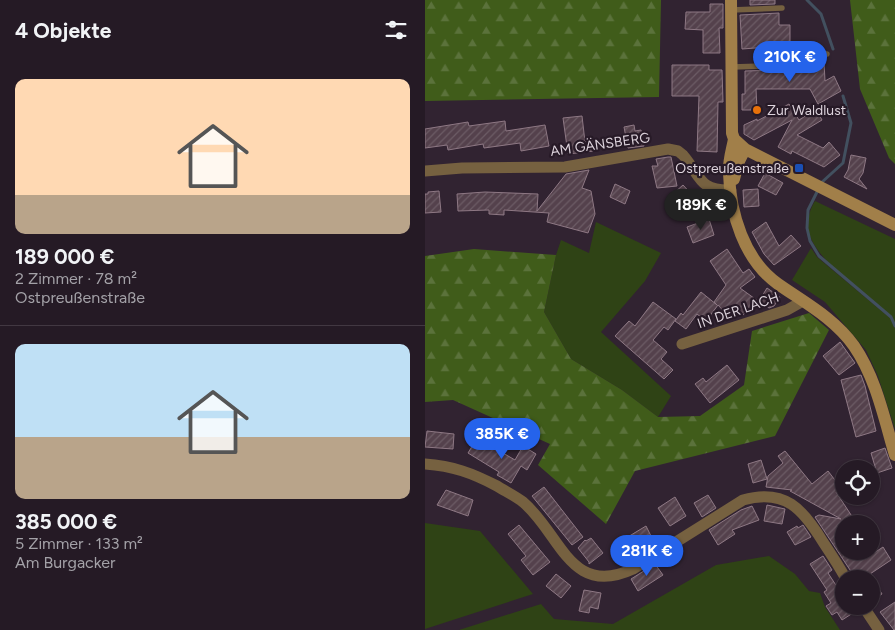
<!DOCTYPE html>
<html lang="de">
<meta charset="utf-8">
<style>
:root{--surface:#251a25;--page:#312732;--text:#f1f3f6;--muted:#a3a1a7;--line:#423842;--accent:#2563eb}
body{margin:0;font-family:Figtree,sans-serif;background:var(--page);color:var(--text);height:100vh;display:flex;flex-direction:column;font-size:19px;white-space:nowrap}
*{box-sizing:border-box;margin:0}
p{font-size:16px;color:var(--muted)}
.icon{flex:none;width:28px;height:28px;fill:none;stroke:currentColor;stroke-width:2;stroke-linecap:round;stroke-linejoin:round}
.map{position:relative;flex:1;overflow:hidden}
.sheet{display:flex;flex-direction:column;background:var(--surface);width:425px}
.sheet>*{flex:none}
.controls{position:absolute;left:410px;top:460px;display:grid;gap:10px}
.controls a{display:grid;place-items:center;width:45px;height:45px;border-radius:50%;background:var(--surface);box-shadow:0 1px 4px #0004,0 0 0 1px var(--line);font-size:25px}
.price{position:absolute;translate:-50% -42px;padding:0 11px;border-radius:18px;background:var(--accent);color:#fff;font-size:16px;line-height:32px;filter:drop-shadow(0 1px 2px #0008)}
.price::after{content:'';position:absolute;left:50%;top:30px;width:15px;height:11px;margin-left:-8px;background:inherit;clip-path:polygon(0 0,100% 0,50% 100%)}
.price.active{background:#222;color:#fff}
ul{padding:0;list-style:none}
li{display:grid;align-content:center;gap:10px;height:265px;padding:0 15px}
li+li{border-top:1px solid var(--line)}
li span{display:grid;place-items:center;height:155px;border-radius:10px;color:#555}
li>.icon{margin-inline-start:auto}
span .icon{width:90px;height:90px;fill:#fffc;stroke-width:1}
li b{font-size:21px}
h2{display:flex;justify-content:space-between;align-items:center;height:60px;padding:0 15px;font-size:21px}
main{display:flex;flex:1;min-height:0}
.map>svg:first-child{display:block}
.green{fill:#2f4315}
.forest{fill:url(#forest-firs)}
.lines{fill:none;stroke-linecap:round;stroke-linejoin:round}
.stream{stroke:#42505f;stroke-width:3}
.building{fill:url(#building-hatch);stroke:#8e7884}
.lane{stroke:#766140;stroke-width:5.5}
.street{stroke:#766140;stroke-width:11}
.secondary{stroke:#a17f49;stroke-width:12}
.food-dot{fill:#e8710a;stroke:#271a27;stroke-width:2}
.transit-dot{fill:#1a4fb4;stroke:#271a27;stroke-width:2}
.labels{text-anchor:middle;stroke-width:4.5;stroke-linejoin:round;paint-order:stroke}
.poi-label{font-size:14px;fill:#ddd3dc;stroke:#271a27;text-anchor:start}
.street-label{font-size:14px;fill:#ddd3dc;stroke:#271a27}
</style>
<main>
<section class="sheet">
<h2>4 Objekte<svg class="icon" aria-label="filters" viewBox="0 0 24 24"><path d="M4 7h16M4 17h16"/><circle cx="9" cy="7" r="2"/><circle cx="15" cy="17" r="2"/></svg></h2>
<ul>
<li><span style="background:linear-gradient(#ffd9b3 75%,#b9a48a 0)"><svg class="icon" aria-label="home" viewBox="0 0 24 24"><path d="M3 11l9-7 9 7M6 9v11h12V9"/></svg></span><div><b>189 000 €</b><p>2 Zimmer · 78 m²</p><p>Ostpreußenstraße</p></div></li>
<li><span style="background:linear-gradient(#bfe0f5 60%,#b9a48a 0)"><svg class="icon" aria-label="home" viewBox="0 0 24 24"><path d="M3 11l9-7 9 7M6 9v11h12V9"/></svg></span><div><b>385 000 €</b><p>5 Zimmer · 133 m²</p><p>Am Burgacker</p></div></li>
</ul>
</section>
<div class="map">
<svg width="470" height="630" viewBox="0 0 470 630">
<defs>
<pattern id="forest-firs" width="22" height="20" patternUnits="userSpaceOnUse" patternTransform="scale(1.25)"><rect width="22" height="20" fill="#405c1a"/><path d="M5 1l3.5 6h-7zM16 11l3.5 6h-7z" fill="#5b723b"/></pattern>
<pattern id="building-hatch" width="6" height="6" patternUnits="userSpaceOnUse" patternTransform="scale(1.25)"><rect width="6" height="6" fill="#54414c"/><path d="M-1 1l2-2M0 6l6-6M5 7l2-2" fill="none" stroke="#6c5c65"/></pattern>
</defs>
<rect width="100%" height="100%" fill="#312331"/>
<!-- green -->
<path class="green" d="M390 201 470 239V324L466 316C444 298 384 256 383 227 383 217 385 209 390 201Z
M171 222 236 253 220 281 176 332 246 396 233 417 197 390 146 359 119 312 131 255 136 240 164 253Z
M386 248 392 257 465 318 470 328V429L453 376 441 350 400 302 367 280Z
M0 523 55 531 108 594 0 629Z
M344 556 370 574 384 591 395 593 400 607 415 630H34L116 604 129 619 188 624 291 565Z"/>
<!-- forest -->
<path class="forest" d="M0 0H236L234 97 0 101Z
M425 0H470V164L464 158 435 89Z
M49 249 131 255 119 312 146 359 197 390 233 417 275 416 319 385 327 331 384 313 404 330 350 436 210 471 181 524 113 465 125 444 28 400 0 402V256Z"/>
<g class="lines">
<!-- stream -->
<path class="stream" d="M382 0 396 14 408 49
M396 183 418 163 426 123 418 96
M394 188 383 210 382 228 385 241 394 256 466 317 470 326"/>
</g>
<!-- building -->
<path class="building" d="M325 0H350V4L325 5Z
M285 4H298V28H294L295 53H278V30L260 29 261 12H285Z
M354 13V25H365V52H344V47L317 49 315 15Z
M381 62H399L400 81 409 76 416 91 393 104 385 89H331L332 110H317V94H320V71L381 69Z
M247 65H284V70H297L298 102H293L292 152 272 151 274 96H247Z
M364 104 374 120 391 109 397 120 372 135 398 148 404 142 415 155 399 167 367 151 366 154 353 147 367 120 329 140 319 134V125L332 119V121Z
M157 116 160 142 168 141 169 151 143 154 138 118Z
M80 121 81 131 120 125 124 146 96 151 95 143 59 148 58 144 23 150 22 145 0 148V129L43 122 44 126Z
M209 125 210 131 216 130 219 146 203 148 199 127Z
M426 155 441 158 438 173 434 179 442 189 419 177 423 170Z
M243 157H246L252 186 232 188 227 166H233L231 159Z
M164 170 157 188 166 191 170 214 163 233 122 222 124 213 79 210V215L64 214V210L33 211 32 194 60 192 113 194 112 211 141 174Z
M340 173 358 183 351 195 333 186Z
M190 184 205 191 200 204 185 197Z
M258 185 271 199 255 213H252L241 200Z
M333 189 334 206 319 207 318 190Z
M14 191 16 212 0 213V194H3V192Z
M284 219 289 235 268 243 262 227Z
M341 222 354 246 366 235 376 246 349 265 339 254 327 232Z
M302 249 318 273 324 269 330 277 315 288 333 301 318 315 311 308 304 317 293 305 281 321 272 314 261 329 250 321 256 313 258 315 276 292 292 305 289 302 301 285 285 261Z
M342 288 355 297 349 306 344 308 334 301Z
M228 302 251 319 243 330 239 327 228 340 242 352 236 359 248 370 239 379 190 336 204 321 210 326Z
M415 342 430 363 414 375 398 356Z
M302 365 314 380 285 403 270 384 278 378 281 382Z
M436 375 440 386 451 431 431 437 416 380Z
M2 431 29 434 28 449 0 447Z
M52 438 90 460 98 446 111 454 102 470 96 466 86 483 72 475 74 472 43 453Z
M460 448 467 468 452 473 446 453Z
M360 451 387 484 403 471 416 488 411 492 432 524H425L419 520V551H435L440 559 458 547 466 560 445 574 457 594 446 601V579H431L390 517 394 515 416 519 365 491 367 490 341 487 343 476 358 463 353 456Z
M336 460 342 479 328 483 323 464Z
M119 487 158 537 147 545 107 496Z
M21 490 48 500 43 516 12 505Z
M283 495 291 508 277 517 269 503Z
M250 497 261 516 245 526 233 508Z
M342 505 360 509 357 524 339 521Z
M327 506 334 520 307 530 310 534 293 545 284 530 316 510Z
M94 525 125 562 108 575 96 560 101 556 83 534Z
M378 525 386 537 370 545 362 532 372 526 373 528Z
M221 526 227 538 221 542 222 545 216 548 217 550 192 562 186 549 203 541 201 538Z
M166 538 178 553 164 564V562L153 548 160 540 161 541Z
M398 556 407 570 403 573 418 596 419 606H424L428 613 417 620 412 612 407 615 401 606 406 603 399 592 402 590 385 564Z
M230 564 238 575 213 591 206 579Z
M131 574 146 586 136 598 121 586Z
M159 590 176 593 173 609 165 607 164 613 154 611Z
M470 602V630H469L455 612Z"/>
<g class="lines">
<!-- lane -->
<path class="lane" d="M306 10 357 8
M307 67 376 65V52L402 54"/>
<!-- street -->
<path class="street" d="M0 171 37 168 140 167 243 149 253 151 258 155C276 176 273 191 306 190
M257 344 362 310 378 301
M0 464C28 466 47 473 72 486 80 491 90 496 98 502 136 534 145 598 208 569L318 500C360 488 378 509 398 542 406 554 414 566 421 579
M438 606 454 630"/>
<!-- secondary -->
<path class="secondary" d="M306 0 307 133 309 139 320 149 470 225
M309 139C307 150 303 162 304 173 305 213 319 260 353 284 380 303 409 318 429 346 451 378 459 418 470 455
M309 179 313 163 320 149"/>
</g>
<!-- markers -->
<circle class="food-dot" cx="332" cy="110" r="5"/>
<rect class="transit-dot" x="369" y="163" width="10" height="10" rx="2.5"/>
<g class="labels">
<!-- poi labels -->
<g class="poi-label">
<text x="342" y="115">Zur Waldlust</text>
<text x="364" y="173" text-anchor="end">Ostpreußenstraße</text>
</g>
<!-- street labels -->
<g class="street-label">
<text transform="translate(175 144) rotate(-8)" y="5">AM GÄNSBERG</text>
<text transform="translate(313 310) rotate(-19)" y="5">IN DER LACH</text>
</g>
</g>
</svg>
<div class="controls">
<a><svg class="icon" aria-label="locate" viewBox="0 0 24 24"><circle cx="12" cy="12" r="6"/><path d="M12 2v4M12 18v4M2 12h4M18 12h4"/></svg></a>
<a>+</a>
<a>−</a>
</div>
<b class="price" style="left:365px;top:83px">210K €</b>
<b class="price active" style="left:276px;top:231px">189K €</b>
<b class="price" style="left:77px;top:460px">385K €</b>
<b class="price" style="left:222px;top:577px">281K €</b>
</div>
</main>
